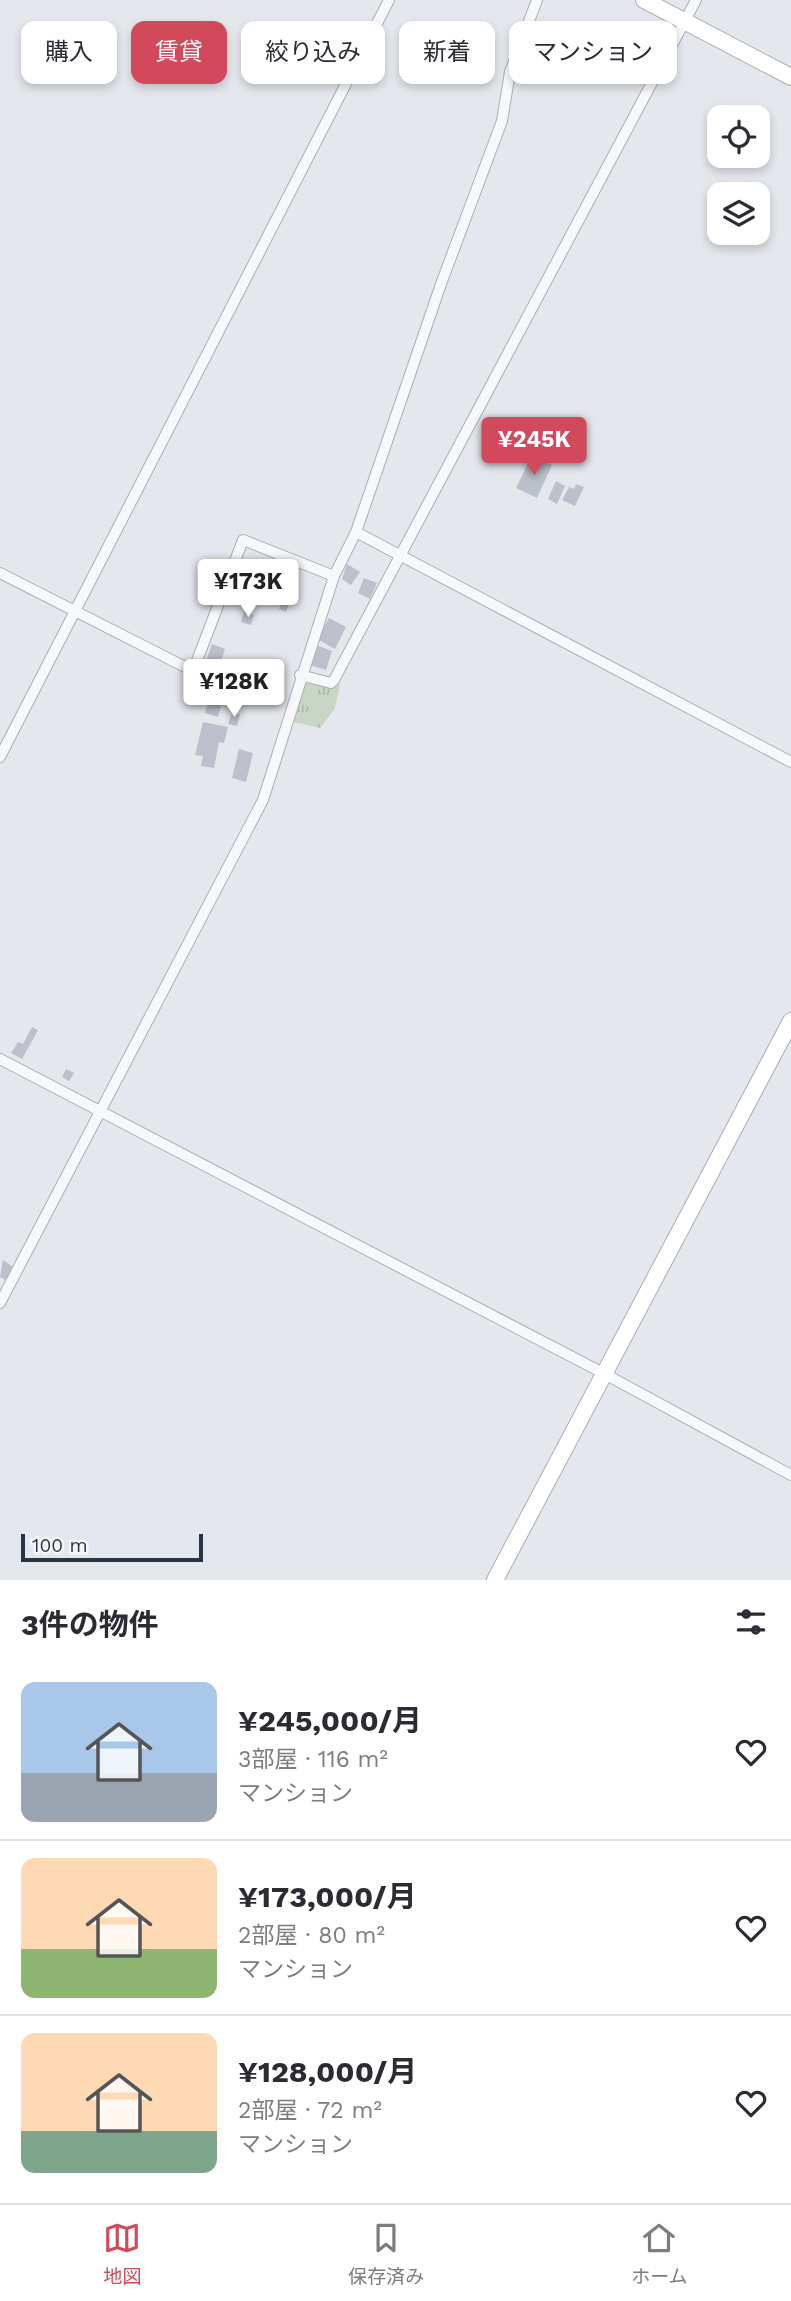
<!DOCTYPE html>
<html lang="ja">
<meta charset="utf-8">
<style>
:root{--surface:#fff;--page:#f7f7f7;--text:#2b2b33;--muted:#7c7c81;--line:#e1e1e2;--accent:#d1495b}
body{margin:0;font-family:"Work Sans","Noto Sans JP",sans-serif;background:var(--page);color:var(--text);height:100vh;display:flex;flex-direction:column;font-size:26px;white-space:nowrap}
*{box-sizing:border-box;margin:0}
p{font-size:23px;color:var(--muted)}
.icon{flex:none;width:38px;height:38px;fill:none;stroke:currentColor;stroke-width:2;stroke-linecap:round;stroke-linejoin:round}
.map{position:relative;height:1580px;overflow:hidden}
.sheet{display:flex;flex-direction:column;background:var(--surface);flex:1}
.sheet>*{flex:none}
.top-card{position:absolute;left:21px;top:21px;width:749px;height:63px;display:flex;gap:14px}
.buttons{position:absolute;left:707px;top:105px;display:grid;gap:14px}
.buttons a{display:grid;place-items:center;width:63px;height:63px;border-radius:14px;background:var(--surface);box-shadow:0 4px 10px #0003;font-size:35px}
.scale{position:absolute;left:21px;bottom:18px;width:182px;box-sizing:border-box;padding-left:7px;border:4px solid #2b3445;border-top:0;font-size:19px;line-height:24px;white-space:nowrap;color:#2b3445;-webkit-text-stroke:5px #f4f6f9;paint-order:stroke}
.price{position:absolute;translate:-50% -60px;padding:0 16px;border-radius:7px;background:#fff;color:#222;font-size:23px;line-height:46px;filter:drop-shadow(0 2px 4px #0008)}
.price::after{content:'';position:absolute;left:50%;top:42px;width:21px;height:16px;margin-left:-10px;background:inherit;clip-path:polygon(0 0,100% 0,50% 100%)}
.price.selected{background:var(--accent);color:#fff}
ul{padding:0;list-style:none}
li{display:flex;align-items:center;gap:21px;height:175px;padding:0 21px}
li+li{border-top:2px solid var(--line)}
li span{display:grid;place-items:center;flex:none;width:196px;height:140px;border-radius:14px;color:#555}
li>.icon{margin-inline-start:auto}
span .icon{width:84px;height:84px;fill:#fffc;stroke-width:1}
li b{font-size:30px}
h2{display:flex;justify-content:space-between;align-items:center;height:84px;padding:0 21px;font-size:30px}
.chip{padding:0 24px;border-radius:14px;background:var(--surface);box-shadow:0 4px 10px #0003;font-size:24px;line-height:63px}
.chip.selected{background:var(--accent);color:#fff}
.tabs{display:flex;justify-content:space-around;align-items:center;height:98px;border-top:2px solid var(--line);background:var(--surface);font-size:19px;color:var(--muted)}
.tabs a{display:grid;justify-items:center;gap:4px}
.tabs .selected{color:var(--accent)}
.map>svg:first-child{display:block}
.grass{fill:url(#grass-tufts)}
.building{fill:#bbc0ca}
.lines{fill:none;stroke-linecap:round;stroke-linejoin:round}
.street-casing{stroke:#a9aeb7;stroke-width:12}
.secondary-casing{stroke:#a9aeb7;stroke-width:18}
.street{stroke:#f7f8fa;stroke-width:10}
.secondary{stroke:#fff;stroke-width:16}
</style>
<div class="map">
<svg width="791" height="1580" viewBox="0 0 791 1580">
<defs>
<pattern id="grass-tufts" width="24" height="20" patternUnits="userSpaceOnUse" patternTransform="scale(1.75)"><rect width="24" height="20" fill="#c9d6c5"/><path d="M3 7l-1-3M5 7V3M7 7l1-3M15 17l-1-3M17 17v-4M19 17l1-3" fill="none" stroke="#adb8ab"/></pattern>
</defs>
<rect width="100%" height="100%" fill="#e4e7ec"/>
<!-- grass -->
<path class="grass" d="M305 678 340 685 335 708 320 728 293 722Z"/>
<!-- building -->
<path class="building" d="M532 455 552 465 537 498 516 488Z
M556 481 565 486 557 504 548 499Z
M576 484 584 487 575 506 562 500 569 487 574 489Z
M251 559 260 562 256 572 247 569Z
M347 564 360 572 351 585 342 579Z
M246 575 260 581 250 606 236 601Z
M364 578 377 583 370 599 358 593Z
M288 582 296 584 286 612 279 609Z
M244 612 254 615 251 625 241 622Z
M329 618 346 627 335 649 317 639Z
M212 644 225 649 217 671 204 667Z
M316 645 332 651 326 670 310 665Z
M237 668 251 672 249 677 235 673Z
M213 684 226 687 218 717 205 713Z
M232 712 240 714 237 726 228 724Z
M203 722 228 727 224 743 219 742 214 768 201 766 203 756 195 755Z
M239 749 253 753 246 782 232 778Z
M32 1027 38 1030 22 1059 11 1053 18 1042 23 1044Z
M66 1069 74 1073 69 1081 62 1077Z
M3 1260 13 1267 5 1280 0 1277Z"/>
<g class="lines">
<!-- street casing -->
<g class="street-casing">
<path id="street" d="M356 532 441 284 502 121 510 72 537 0
M0 573 193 671 243 540 334 576
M300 675 331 683 334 680 696 0
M0 757 389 0
M0 1059 603 1373 791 1475
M0 1303 263 800 334 576 356 532 791 762"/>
</g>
<!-- secondary casing -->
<g class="secondary-casing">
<path id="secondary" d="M644 0 791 77
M495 1580 791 1021"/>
</g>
<!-- street -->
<use href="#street" class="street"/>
<!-- secondary -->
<use href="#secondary" class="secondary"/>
</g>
</svg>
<div class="buttons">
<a><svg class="icon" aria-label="locate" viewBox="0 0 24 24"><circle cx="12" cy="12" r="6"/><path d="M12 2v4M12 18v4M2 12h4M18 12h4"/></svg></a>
<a><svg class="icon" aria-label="layers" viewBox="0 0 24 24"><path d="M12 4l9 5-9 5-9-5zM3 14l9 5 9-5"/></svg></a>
</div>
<div class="scale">100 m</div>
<b class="price selected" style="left:534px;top:477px">¥245K</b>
<b class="price" style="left:248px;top:619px">¥173K</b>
<b class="price" style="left:234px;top:719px">¥128K</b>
<div class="top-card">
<a class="chip">購入</a>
<a class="chip selected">賃貸</a>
<a class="chip">絞り込み</a>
<a class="chip">新着</a>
<a class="chip">マンション</a>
</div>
</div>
<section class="sheet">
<h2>3件の物件<svg class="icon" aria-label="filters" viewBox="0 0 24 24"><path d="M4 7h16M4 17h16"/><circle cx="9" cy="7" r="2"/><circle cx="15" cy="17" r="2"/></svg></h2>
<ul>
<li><span style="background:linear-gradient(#a9c7e8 65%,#9aa5b1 0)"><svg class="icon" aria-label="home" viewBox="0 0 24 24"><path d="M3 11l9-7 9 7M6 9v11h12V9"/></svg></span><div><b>¥245,000/月</b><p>3部屋 · 116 m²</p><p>マンション</p></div><svg class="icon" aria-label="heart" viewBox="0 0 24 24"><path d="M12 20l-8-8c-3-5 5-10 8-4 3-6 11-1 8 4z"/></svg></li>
<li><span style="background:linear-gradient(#ffd9b3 65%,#8fb573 0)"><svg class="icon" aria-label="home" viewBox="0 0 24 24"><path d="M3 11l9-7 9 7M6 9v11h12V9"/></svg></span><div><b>¥173,000/月</b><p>2部屋 · 80 m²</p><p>マンション</p></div><svg class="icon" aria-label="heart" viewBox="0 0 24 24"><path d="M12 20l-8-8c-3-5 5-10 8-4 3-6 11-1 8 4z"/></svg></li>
<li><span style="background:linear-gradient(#ffd9b3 70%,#7fa58c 0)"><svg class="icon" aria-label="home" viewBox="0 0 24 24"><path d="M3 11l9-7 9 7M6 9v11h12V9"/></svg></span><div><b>¥128,000/月</b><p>2部屋 · 72 m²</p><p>マンション</p></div><svg class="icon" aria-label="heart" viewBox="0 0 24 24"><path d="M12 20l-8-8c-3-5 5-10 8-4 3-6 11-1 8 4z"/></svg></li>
</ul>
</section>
<nav class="tabs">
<a class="selected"><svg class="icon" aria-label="map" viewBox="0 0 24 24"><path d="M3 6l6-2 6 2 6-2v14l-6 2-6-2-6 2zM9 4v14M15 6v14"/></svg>地図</a>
<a><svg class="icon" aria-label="saved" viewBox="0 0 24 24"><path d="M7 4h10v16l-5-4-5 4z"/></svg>保存済み</a>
<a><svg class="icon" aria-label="home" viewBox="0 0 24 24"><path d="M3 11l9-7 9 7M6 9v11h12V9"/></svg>ホーム</a>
</nav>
